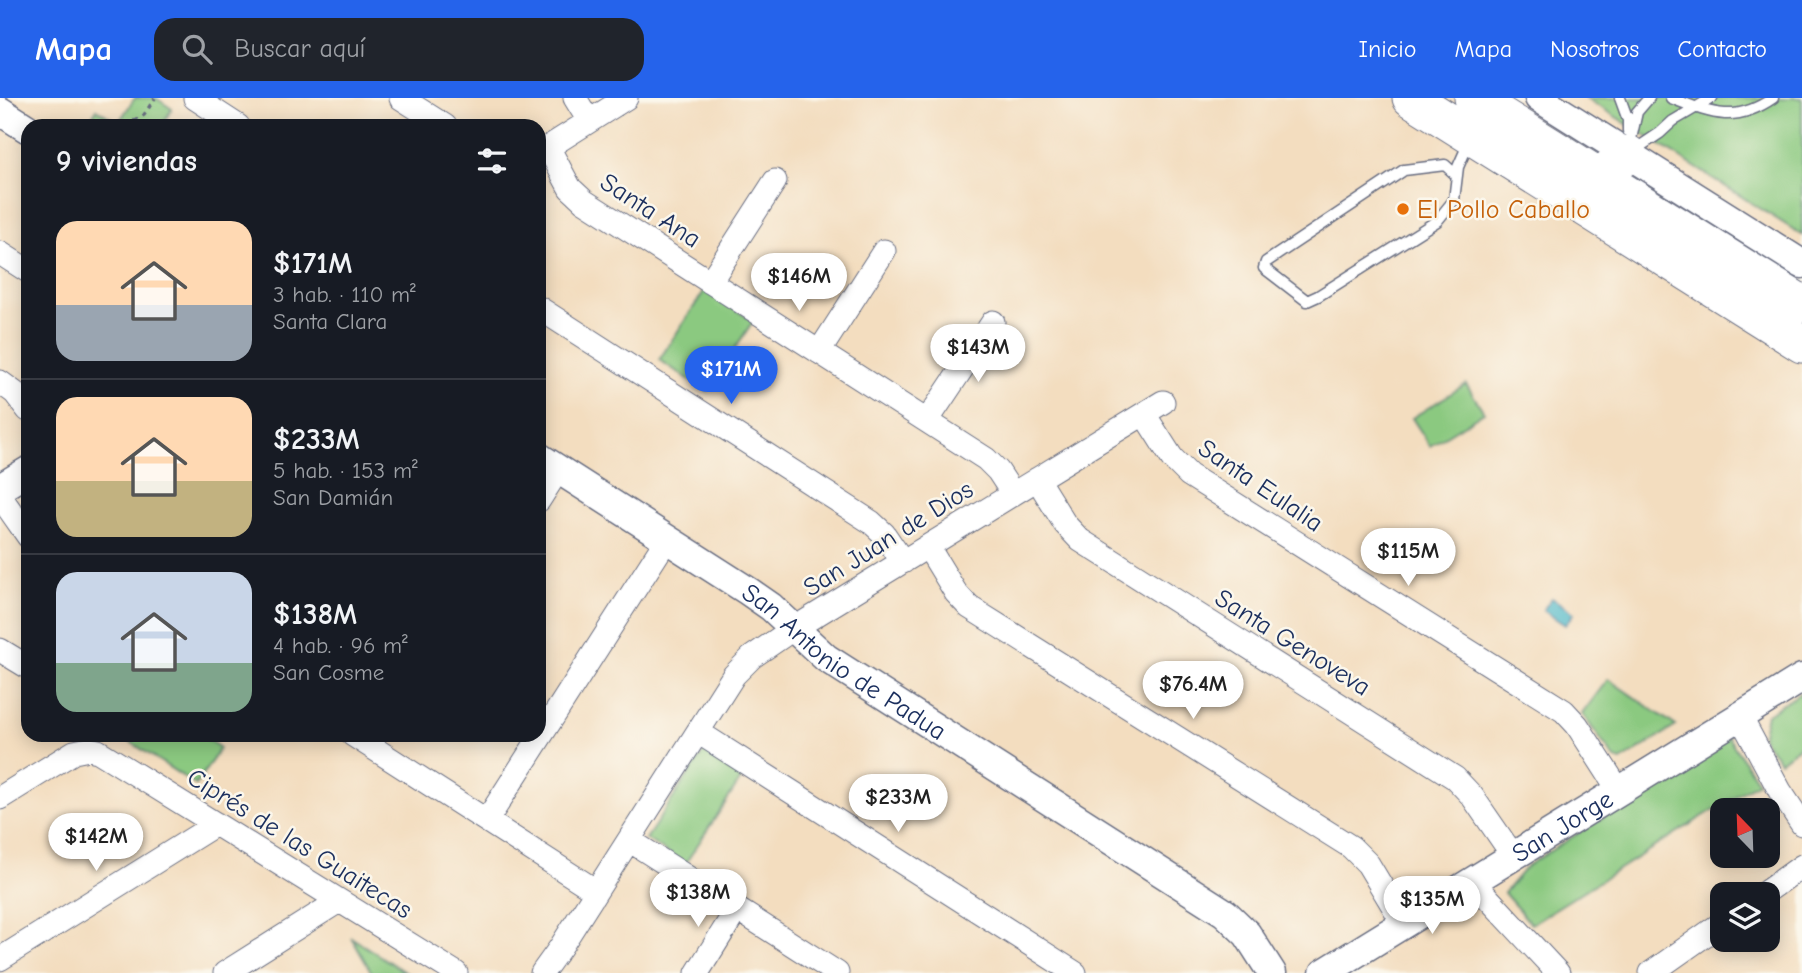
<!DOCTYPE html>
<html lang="es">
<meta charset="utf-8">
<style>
:root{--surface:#171b24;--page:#20242c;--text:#f1f3f6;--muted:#9ea1a6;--line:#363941;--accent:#2563eb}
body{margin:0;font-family:"Comic Neue",sans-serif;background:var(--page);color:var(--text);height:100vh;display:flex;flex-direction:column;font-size:26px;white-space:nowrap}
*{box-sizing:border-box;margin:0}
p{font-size:23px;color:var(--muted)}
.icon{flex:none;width:38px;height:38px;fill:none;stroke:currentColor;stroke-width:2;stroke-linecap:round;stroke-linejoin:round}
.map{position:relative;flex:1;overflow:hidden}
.side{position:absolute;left:21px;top:21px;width:525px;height:623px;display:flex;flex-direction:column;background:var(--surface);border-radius:21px;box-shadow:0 4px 18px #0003}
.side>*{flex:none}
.needle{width:46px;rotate:337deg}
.buttons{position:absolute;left:1710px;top:700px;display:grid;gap:14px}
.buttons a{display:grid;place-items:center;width:70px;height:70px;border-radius:14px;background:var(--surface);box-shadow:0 4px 18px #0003;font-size:35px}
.price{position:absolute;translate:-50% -60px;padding:0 16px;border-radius:24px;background:#fff;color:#222;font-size:23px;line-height:46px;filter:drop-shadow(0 2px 4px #0008)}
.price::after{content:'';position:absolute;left:50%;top:42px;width:21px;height:16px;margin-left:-10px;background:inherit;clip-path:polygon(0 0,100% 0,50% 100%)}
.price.active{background:var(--accent);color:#fff}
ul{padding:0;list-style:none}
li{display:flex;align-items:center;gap:21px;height:175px;padding:0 35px}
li+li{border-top:2px solid var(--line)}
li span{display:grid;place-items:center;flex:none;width:196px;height:140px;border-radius:21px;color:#555}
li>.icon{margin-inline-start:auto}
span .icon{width:84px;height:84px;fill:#fffc;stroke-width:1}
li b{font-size:30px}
h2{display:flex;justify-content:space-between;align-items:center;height:84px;padding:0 35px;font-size:30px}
header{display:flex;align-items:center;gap:42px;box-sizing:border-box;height:98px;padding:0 35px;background:var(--accent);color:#fff}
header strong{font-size:33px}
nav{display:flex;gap:38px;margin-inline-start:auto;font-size:24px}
.search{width:490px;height:63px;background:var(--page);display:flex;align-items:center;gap:18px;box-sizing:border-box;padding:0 24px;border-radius:21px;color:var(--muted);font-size:26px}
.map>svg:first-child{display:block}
.green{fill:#8bc980;stroke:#537c6f;stroke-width:2}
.water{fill:#4bb7c7;stroke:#337392;stroke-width:2}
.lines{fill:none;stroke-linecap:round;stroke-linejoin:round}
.service-casing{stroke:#676c80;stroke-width:13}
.minor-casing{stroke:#676c80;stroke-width:25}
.tertiary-casing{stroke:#676c80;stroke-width:31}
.primary-casing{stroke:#676c80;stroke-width:39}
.path{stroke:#676c80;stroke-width:3.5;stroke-dasharray:5 5;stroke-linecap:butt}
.service{stroke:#fff;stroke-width:10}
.minor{stroke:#fff;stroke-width:23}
.tertiary{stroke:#fff;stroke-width:28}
.primary{stroke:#fff;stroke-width:37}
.food-dot{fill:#e8710a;stroke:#fbf7ec;stroke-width:2.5}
.labels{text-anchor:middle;stroke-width:5;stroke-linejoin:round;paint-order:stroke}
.food-label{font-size:26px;fill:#c56008;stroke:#fbf7ec;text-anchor:start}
.street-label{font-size:26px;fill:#1b2f5e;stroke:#fbf7ec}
</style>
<header>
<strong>Mapa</strong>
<div class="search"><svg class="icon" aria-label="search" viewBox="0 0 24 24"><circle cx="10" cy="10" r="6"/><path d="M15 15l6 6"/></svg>Buscar aquí</div>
<nav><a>Inicio</a><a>Mapa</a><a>Nosotros</a><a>Contacto</a></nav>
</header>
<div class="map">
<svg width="1802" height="875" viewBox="0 0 1802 875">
<rect width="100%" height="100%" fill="#fbf7ec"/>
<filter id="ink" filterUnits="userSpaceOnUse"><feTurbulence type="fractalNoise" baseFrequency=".0143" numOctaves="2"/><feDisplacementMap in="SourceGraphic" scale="14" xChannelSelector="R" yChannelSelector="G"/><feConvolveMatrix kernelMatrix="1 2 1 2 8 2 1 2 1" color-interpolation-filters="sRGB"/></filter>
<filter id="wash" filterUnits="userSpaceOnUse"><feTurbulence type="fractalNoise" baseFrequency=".00686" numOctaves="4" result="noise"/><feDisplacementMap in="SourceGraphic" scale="28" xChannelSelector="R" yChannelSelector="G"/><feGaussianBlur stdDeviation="1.57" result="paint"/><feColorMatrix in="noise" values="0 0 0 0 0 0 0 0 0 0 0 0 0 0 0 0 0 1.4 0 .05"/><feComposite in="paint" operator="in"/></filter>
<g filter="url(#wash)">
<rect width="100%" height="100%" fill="#f3ddbf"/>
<!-- green -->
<path class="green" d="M135 0H156L172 11 161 28H86L97 11 118 25Z
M1586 0H1802V137Z
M705 192 753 223 707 293 659 262Z
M1466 286 1484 314 1430 348 1412 320Z
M1608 581 1676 628 1621 663 1615 661 1582 616Z
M1802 594V647L1780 663 1762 640 1767 616Z
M129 637H201L220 650 196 687 126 641Z
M1728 639 1758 684 1531 826 1504 795 1527 768Z
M706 650 745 675 685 766 646 741Z
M351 839 406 875H372Z"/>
<!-- water -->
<path class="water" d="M1552 500 1574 515 1565 527 1543 512Z"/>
</g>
<g filter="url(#ink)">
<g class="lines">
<!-- service casing -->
<g class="service-casing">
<path id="service" d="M1620 0 1628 22V33
M1671 0C1710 15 1734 27 1773 0
M1629 50 1637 14 1649 0
M1633 53 1660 35 1673 23 1712 0
M1457 78 1445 67 1404 72 1266 164 1264 170 1307 203 1318 198 1437 123 1454 102 1458 69 1470 42"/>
</g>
<!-- minor casing -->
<g class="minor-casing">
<path id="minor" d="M195 0 238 28
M401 0 445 28
M575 0 589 23
M548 49 570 90 584 103 986 361 998 373 1013 396
M539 55 626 0
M0 155 28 173
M710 184 775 83
M539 210 871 424 884 436 903 464
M819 254 884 153
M0 284 15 295 28 312
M1144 316 1172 360 1189 377 1564 613 1577 627 1620 694
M927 323 993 224
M1037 381 1065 426 1080 442 1455 680 1472 698 1514 759
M0 398 28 438
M539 402 558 372
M928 449 956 495 969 509 1351 749 1368 766 1404 826
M0 552 28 569
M1741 620 1780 693 1802 726
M698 634 1075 875
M353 637 596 793
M0 700 74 654 89 651 98 653 456 875
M487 722 667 441
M629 742 837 875
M1473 784 1558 875
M1763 796 1802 768
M0 861 216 726
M225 875 339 803
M542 875 560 850 734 577 752 559 793 531 1163 304
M697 875 737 811
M1651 875 1722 825"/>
</g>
<!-- tertiary casing -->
<g class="tertiary-casing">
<g id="tertiary">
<path d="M1539 0 1802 166"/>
<path d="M0 13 28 31"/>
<path id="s1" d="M539 359 748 493 771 509 826 560 1225 815 1247 836 1272 875"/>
<path d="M0 390 28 373"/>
<path id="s2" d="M1324 875 1802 580"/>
</g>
</g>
<!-- primary casing -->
<g class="primary-casing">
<path id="primary" d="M1411 0 1802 246
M1473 0 1802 206
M1578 90 1590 86 1628 56"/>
</g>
<!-- path -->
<path class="path" d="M125 28 144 17 155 0"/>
<!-- service -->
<use href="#service" class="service"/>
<!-- minor -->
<use href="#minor" class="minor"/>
<!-- tertiary -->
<use href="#tertiary" class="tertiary"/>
<!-- primary -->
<use href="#primary" class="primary"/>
</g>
</g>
<!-- markers -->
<circle class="food-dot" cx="1403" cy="111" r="7"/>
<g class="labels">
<!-- food labels -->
<g class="food-label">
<text x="1417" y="120">El Pollo Caballo</text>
</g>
<!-- street labels -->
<g class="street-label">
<text transform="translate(651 112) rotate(33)" y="9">Santa Ana</text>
<text transform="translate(1261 387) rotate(34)" y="9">Santa Eulalia</text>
<text transform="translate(888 440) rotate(-32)" y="9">San Juan de Dios</text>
<text transform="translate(1293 544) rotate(32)" y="9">Santa Genoveva</text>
<text dy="9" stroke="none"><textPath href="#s1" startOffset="368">San Antonio de Padua</textPath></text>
<text dy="9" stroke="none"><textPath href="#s2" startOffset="280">San Jorge</textPath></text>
<text transform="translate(300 745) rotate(32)" y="9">Ciprés de las Guaitecas</text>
</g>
</g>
</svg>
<div class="buttons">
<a><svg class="needle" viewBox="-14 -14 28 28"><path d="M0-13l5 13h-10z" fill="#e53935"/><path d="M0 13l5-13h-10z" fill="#9ea1a6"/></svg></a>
<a><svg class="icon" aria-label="layers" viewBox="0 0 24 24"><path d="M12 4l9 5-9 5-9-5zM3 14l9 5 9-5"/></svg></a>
</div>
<b class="price" style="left:799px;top:215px">$146M</b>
<b class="price" style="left:978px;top:286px">$143M</b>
<b class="price active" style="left:731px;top:308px">$171M</b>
<b class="price" style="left:1408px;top:490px">$115M</b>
<b class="price" style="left:1193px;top:623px">$76.4M</b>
<b class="price" style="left:898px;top:736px">$233M</b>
<b class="price" style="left:96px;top:775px">$142M</b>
<b class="price" style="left:698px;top:831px">$138M</b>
<b class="price" style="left:1432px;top:838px">$135M</b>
<section class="side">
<h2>9 viviendas<svg class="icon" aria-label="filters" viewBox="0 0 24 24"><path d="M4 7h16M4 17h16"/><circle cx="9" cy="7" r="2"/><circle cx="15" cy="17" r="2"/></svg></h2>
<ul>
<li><span style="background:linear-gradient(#ffd9b3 60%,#9aa5b1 0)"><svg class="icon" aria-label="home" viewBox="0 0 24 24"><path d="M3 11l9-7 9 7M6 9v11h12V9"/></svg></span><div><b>$171M</b><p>3 hab. · 110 m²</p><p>Santa Clara</p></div></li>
<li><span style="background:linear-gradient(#ffd9b3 60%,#c2b280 0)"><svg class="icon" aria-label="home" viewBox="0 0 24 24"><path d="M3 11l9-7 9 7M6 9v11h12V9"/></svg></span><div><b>$233M</b><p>5 hab. · 153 m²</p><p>San Damián</p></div></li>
<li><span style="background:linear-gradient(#c9d6e8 65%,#7fa58c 0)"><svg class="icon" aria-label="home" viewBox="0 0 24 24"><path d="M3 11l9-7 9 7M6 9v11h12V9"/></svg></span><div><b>$138M</b><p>4 hab. · 96 m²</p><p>San Cosme</p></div></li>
</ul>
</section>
</div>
